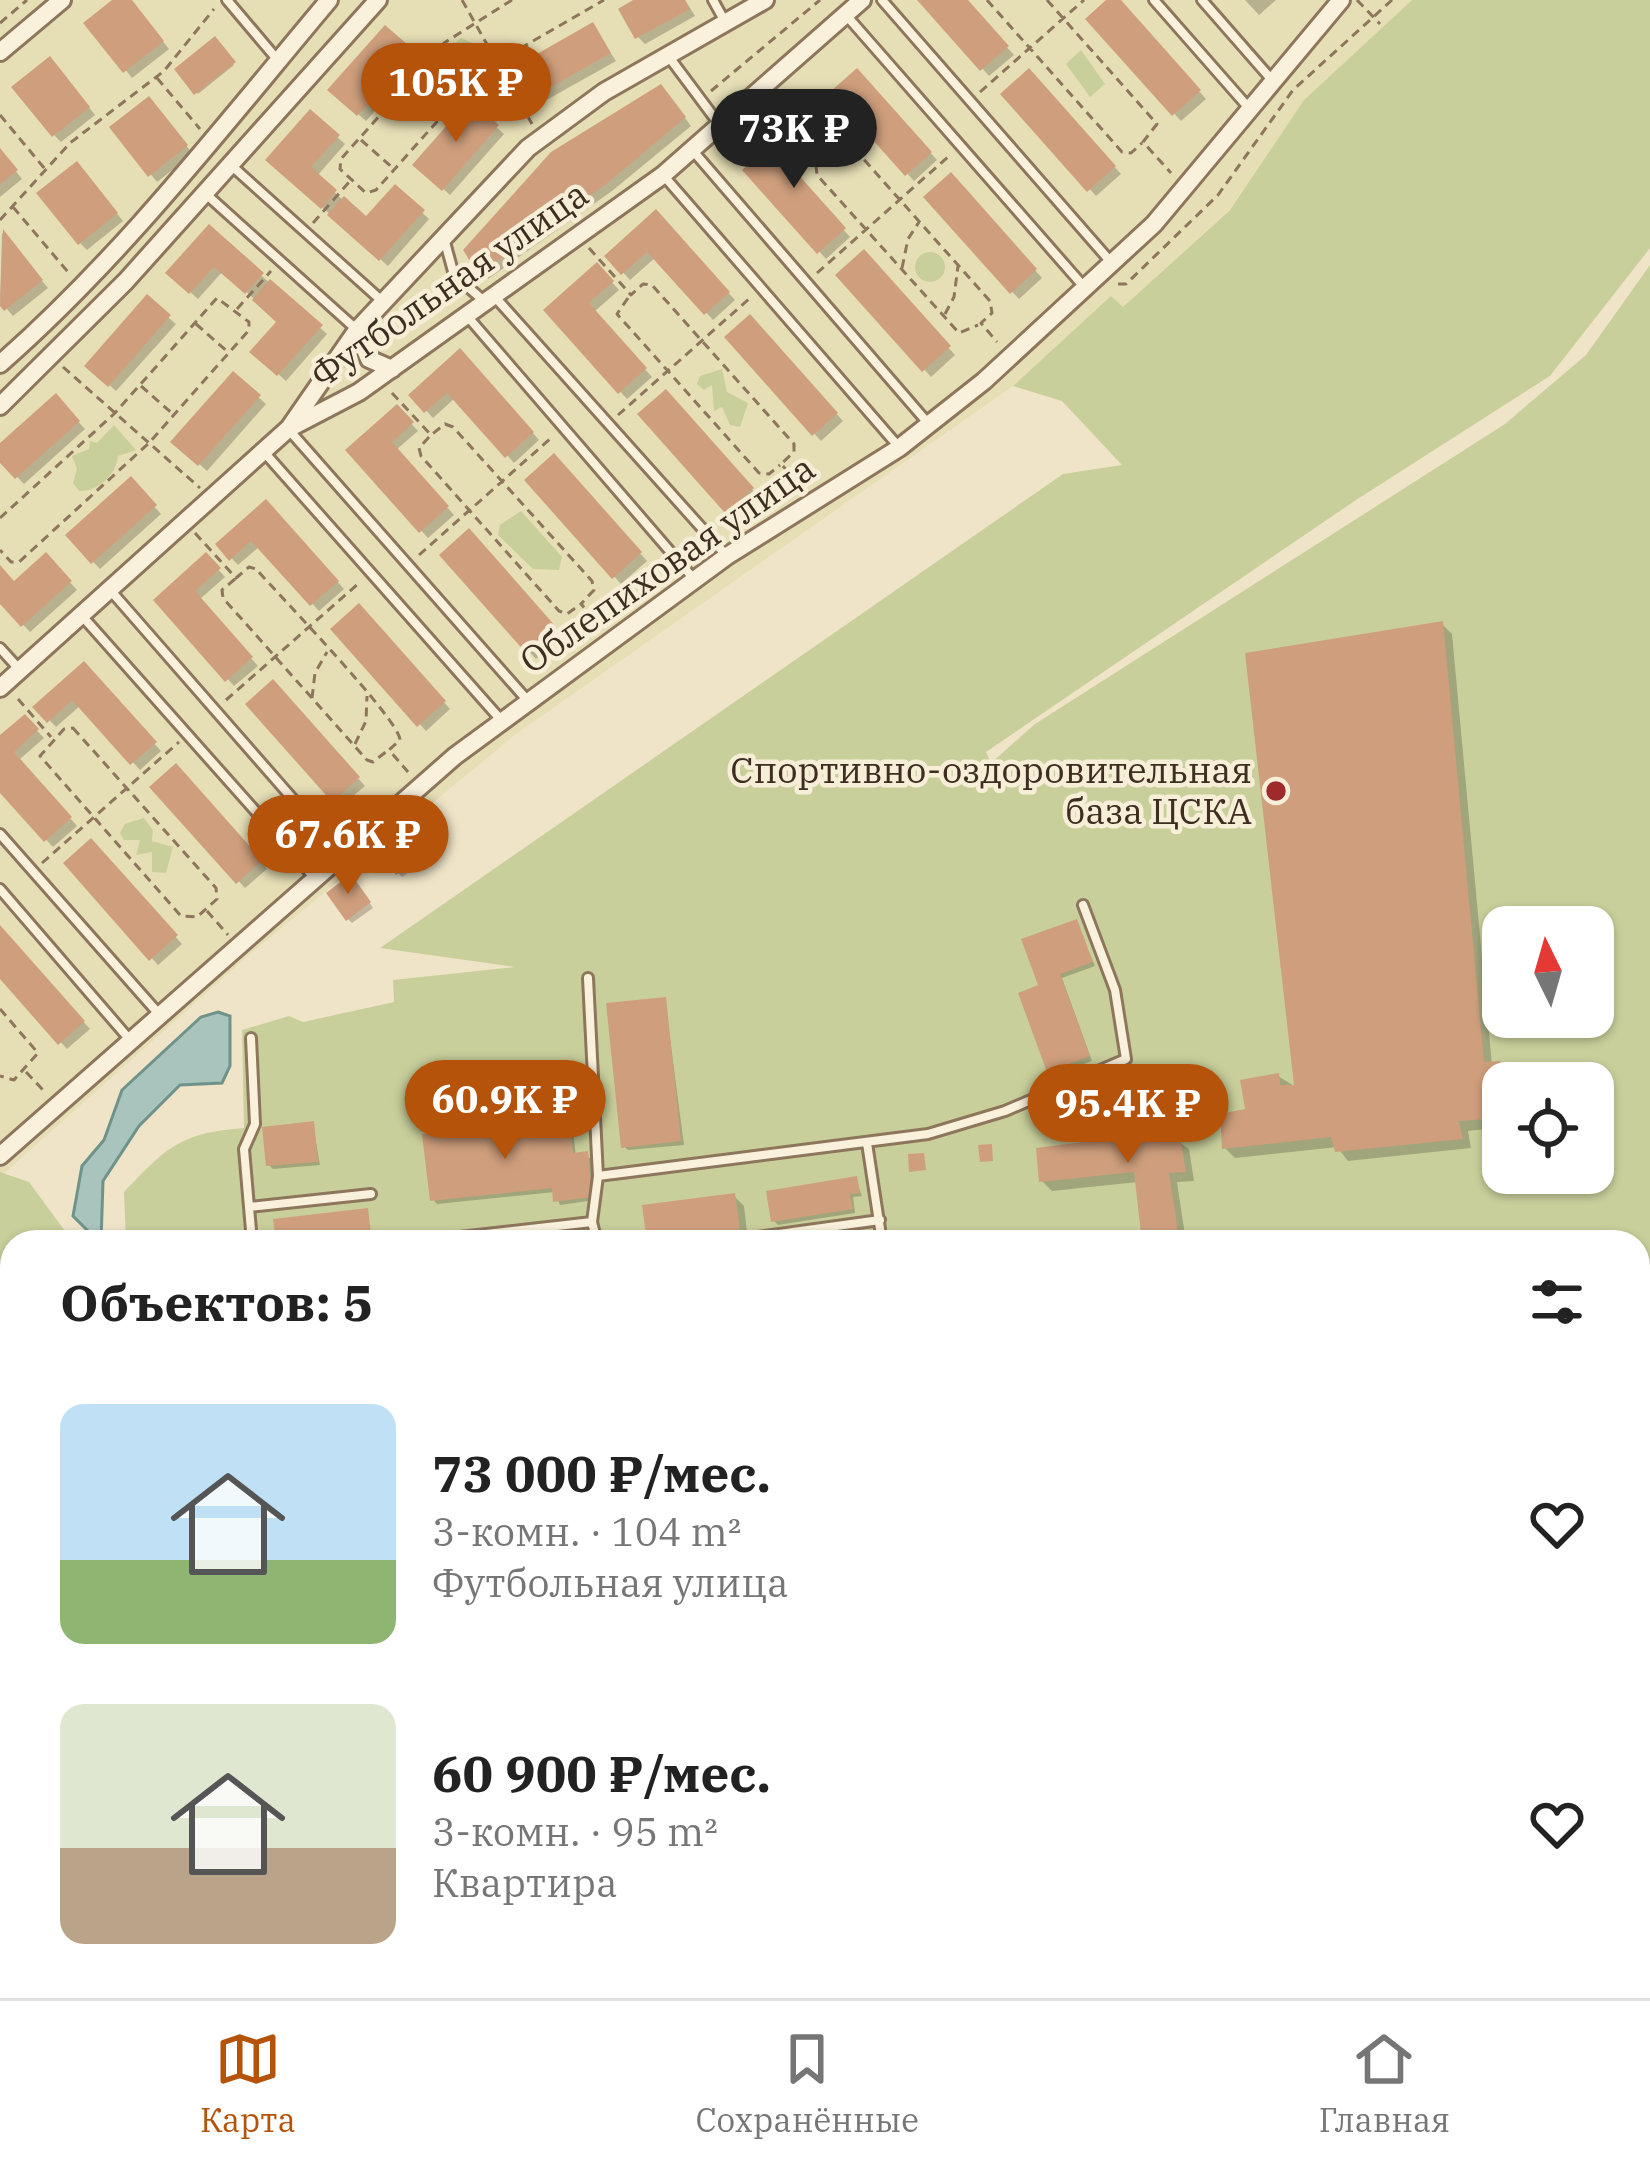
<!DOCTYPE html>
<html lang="ru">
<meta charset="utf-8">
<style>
:root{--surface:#fff;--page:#f2f2f2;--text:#222;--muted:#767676;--line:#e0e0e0;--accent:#b45309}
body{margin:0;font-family:"IBM Plex Serif",serif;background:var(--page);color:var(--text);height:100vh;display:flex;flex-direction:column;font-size:45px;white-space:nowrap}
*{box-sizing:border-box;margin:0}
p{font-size:39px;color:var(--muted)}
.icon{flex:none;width:66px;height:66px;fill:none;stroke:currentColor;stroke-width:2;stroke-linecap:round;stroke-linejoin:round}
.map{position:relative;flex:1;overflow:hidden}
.drawer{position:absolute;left:0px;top:1230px;width:1650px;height:768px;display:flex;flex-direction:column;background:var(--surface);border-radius:36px 36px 0 0;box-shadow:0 3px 9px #0004}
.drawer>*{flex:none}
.needle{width:78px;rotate:355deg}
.fabs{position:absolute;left:1482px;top:906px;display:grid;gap:24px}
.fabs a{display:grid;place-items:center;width:132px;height:132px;border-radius:24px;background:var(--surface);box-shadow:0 3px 9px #0004;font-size:60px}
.price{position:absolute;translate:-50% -102px;padding:0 27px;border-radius:42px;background:var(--accent);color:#fff;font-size:39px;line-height:78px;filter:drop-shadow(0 3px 6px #0008)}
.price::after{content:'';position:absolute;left:50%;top:72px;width:36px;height:27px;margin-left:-18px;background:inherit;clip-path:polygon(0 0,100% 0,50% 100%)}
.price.selected{background:#222;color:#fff}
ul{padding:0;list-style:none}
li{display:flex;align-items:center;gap:36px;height:300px;padding:0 60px}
li span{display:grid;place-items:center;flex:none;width:336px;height:240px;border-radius:24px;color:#555}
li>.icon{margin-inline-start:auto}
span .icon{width:144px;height:144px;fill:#fffc;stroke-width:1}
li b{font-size:51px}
h2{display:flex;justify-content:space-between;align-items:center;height:144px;padding:0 60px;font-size:51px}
.dock{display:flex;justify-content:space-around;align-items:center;height:168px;border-top:3px solid var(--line);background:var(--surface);font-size:33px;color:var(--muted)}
.dock a{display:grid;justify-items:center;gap:6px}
.dock .selected{color:var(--accent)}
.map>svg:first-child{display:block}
.farmland{fill:#e6deb5}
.green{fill:#c9cf9b;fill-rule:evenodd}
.water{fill:#a9c4bc;stroke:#6f938a;stroke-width:3}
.shadow{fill:#0003}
.building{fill:#cf9f7d}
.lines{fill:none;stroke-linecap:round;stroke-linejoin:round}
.lane-casing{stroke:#8d765c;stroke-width:14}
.street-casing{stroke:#8d765c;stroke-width:22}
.secondary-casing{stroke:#6f573f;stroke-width:30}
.path{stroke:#8d765c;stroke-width:3;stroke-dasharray:9 6;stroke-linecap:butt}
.lane{stroke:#faf1dc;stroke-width:8}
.street{stroke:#faf1dc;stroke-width:16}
.secondary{stroke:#faf1dc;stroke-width:24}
.poi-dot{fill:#9e2a2b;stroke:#f7eed8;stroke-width:4.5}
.labels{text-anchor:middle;stroke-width:9;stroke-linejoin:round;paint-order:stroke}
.street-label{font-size:36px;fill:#3d2e20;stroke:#f7eed8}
.poi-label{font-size:36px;fill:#3d2e20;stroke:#f7eed8;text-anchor:end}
</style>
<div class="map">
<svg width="1650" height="1998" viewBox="0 0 1650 1998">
<rect width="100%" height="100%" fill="#f0e4c8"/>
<!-- farmland -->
<path class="farmland" d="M0 0H1412L1304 100 1230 209 1122 308 1111 297 1013 386 516 734 249 955 0 1177Z"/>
<!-- green -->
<path class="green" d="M1412 0H1650V248L1550 376 1356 500 986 752 991 763 1035 724 1505 424 1586 355 1650 265V1360H1638V1242H126L124 1192C167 1147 180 1133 244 1128L242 1030 289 1016 303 1022 394 1002 393 980 515 967 380 948 1063 474 1122 465 1062 401 1013 386 1111 296 1123 307 1230 210 1304 100ZM1503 927H1593V1017H1503ZM1503 1083H1593V1173H1503Z
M461 38 475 44 477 65 448 97 422 93 420 75Z
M1081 50 1105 84 1090 97 1066 64Z
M915 267a15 15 0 1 1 30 0a15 15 0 1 1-30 0Z
M722 369 727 392 748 403 740 427 730 425 722 407 714 411 712 385 704 390 697 384 700 376Z
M114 425 136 450 118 456C116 476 97 492 79 491L73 483 77 469 72 456 89 449 90 441 97 443Z
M521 511 562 557 559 570 533 569 498 535 500 525Z
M144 818 153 830 152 841 173 847 166 873 152 872V852L136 855 140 840H124L120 833 125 824Z
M0 1172 29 1182 73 1242H12V1566L0 1567Z
M187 1986H739L740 1998H189Z"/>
<!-- water -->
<path class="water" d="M218 1012 230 1016V1066L222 1083 180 1085 139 1126 103 1181 101 1242H89L90 1233 73 1216 82 1166 104 1140 122 1090 201 1017Z"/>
<!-- shadow -->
<path class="shadow" d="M117 0H130L169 49 132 78 88 23Z
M639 0H685L695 16 645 44 638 37Z
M921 0H965L1014 55 989 76Z
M1111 0 1121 4 1206 99 1181 121 1089 19Z
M1245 0H1276L1259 15Z
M593 26 616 61 543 102 536 95Z
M386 29 420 60 366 121 331 90Z
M215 40 234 65 198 94 178 70Z
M57 67 95 115 61 142 54 135Z
M857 72 937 160 914 181 854 115 829 138 809 115Z
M1029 72 1121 174 1096 196 1005 94Z
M668 95 691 126 612 191 488 279 481 272 466 250Z
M470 103 504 134 450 195 416 164Z
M155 107 193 154 157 182 113 128Z
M311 114 345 144 317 176 344 201 367 220 395 188 429 219 388 266 269 160Z
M796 127 816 149 792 171 850 237 826 259 747 171Z
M0 151 22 179 0 197Z
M83 172 123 221 87 250 80 243Z
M950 177 1042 278 1019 299 927 197Z
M656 213 735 300 713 320 656 257 630 280 608 256Z
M209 229 327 334 286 381 254 352 280 322 223 271 198 299 170 273Z
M2 233 48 288 13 316 0 301Z
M864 253 955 355 931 377 840 275Z
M597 266 619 290 594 312 652 377 627 399 547 310Z
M147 299 176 324 116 391 88 365Z
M750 318 843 421 821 441 728 338Z
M460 352 539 440 514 463 455 398 433 418 412 395Z
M234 375 266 404 207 471 175 442Z
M665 393 758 496 734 518 641 415Z
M56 397 85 429 24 484 0 459V447Z
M397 408 418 431 396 450 454 515 428 538 349 451Z
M554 457 647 561 621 584 528 480Z
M130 480 161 514 100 569 69 536Z
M266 503 344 589 319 611 260 546 238 565 219 545Z
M469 532 562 636 536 659 443 555Z
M46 556 77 590 30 632 0 600V569L14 585Z
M206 556 225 577 199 600 258 666 234 686 157 600Z
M359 607 450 709 426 731 334 629Z
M1442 624 1452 634 1492 1065 1499 1064 1511 1079 1548 1076 1554 1083H1503V1127L1468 1131 1471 1148 1348 1161 1337 1147 1235 1158 1225 1148 1278 1076 1297 1088Z
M84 665 161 751 140 770 81 705 56 727 37 707Z
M273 684 365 786 341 806 249 704Z
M25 718 44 738 19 760 77 826 53 847 0 789V740Z
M175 767 267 869 245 888 154 787Z
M91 842 182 944 158 965 67 864Z
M409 850 420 865 402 877 398 873Z
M355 882 373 908 352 923 348 919Z
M1076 922 1095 966 1062 978 1092 1061 1053 1075 1042 987Z
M0 929 90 1029 67 1049 0 975Z
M665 1000 684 1145 628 1150 623 1146Z
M1163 1106 1173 1116 1176 1140 1189 1149 1194 1181 1177 1182 1186 1242H1145L1138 1182 1052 1191 1042 1181 1132 1139Z
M531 1124 537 1137 569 1128 573 1132 576 1156 591 1158 595 1200 560 1205 555 1192 437 1204 433 1199Z
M313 1125 320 1165 273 1169 269 1165Z
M856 1180 862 1196 853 1197 855 1213 778 1225 774 1221Z
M734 1196 744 1206 748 1241 650 1242 646 1208Z
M1646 1477 1650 1532 1638 1533V1478Z
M12 1897V1931L0 1932V1898Z
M484 1986H526L527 1998H485Z
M1465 1986H1505V1990L1494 1991V1998H1467Z"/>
<!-- building -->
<path class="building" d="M112 0H132L164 41 123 73 83 23Z
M633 0H685L690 9 635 39 618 9Z
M917 0H968L1009 46 980 71Z
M1106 0H1121L1201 90 1172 116 1085 19Z
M593 22 611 53 533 97 516 66Z
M385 25 415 51 357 116 327 90Z
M215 36 236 62 194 95 174 69Z
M50 56 90 107 52 137 11 87Z
M857 68 932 152 905 176 846 110 820 133 804 115Z
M1029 68 1116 166 1087 192 1000 94Z
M661 84 686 117 605 185 478 274 463 250 551 152Z
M149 96 188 145 148 177 109 127Z
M470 99 499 125 442 191 412 165Z
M310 109 340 135 311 167 337 190 321 209 265 160Z
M796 123 811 141 787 162 846 228 817 254 742 170Z
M0 148 18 170 0 184Z
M77 161 118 213 78 245 36 193Z
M951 172 1037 269 1010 294 923 197Z
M395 184 425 210 379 261 327 215 344 196 366 216Z
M656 209 730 292 704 315 647 252 621 275 604 256Z
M209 224 264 273 245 294 214 267 189 294 165 273Z
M3 229 43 280 4 311 0 306Z
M864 249 951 346 922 372 835 275Z
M597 262 614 281 589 303 647 368 618 394 543 310Z
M270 279 323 325 277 376 249 352 276 322 252 300Z
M147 294 171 315 108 387 84 366Z
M750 314 838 413 812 436 724 337Z
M460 348 534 432 505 458 447 393 424 413 408 395Z
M233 371 261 395 198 466 170 442Z
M666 389 754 488 725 513 637 414Z
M56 393 80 421 15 479 0 463V443Z
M397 404 414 422 392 442 449 506 419 533 345 450Z
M554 453 642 552 612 579 524 480Z
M131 476 157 505 91 564 65 535Z
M266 499 339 581 310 606 251 541 229 561 215 544Z
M469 528 557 628 527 654 439 555Z
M46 552 72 581 21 627 0 604V565L14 581Z
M206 552 221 568 195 591 253 657 225 682 153 600Z
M359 603 446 701 417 727 330 629Z
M1443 621 1484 1062 1500 1061 1504 1076 1549 1073 1550 1083H1503V1118L1459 1121 1463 1139 1335 1152 1331 1137 1222 1149 1220 1114 1245 1109 1240 1080 1279 1073 1280 1085H1294L1245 653Z
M84 661 157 742 130 765 72 700 47 723 32 707Z
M273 679 360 777 332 802 245 704Z
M25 714 39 729 14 752 72 817 44 842 0 793V735Z
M176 763 262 860 236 884 149 787Z
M91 838 178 935 149 961 63 863Z
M406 842 418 860 396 875 384 857Z
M351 874 371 902 346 921 326 893Z
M1077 919 1093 962 1060 974 1090 1056 1047 1072 1018 993 1038 985 1021 939Z
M0 925 85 1021 58 1045 0 979Z
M666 997 681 1141 621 1148 606 1003Z
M1164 1103 1169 1138 1180 1136 1186 1172 1169 1173 1179 1238 1142 1242 1134 1172 1039 1182 1036 1148 1129 1136 1126 1107Z
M532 1120 535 1135 570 1125 573 1153 588 1151 592 1197 553 1202 552 1188 430 1201 422 1134Z
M314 1121 318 1162 266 1166 262 1127Z
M992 1144 993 1161 980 1162 978 1145Z
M924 1153 926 1170 909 1172 908 1154Z
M857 1176 860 1193 850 1194 853 1209 771 1222 766 1191Z
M735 1193 740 1231 647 1242 642 1205Z
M368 1208 372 1242H276L273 1219Z
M1647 1473 1650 1528 1638 1529V1475Z
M1650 1620V1659L1638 1660V1621Z
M12 1894V1924L0 1925V1895Z
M481 1986H518L519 1998H482Z
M1292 1986H1340L1341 1998H1293Z
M1404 1986H1429L1430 1998H1406Z
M1462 1986H1491L1492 1997 1463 1998Z"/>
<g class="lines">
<!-- lane casing -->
<g class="lane-casing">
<path id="lane" d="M227 0 276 58
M713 0 724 20
M882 0 1110 261
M1154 0 1248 107
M1202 0 1272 80
M846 15 1085 288
M669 57 719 124
M694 152 927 422
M232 166 382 301
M664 176 898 446
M207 195 356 329
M445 242 454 275 484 301
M495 297 725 554
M468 317 693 578
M289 430 528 701
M264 452 501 720
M111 591 340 853
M83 617 313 876
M0 648 19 669
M0 834 158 1013
M0 889 130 1040
M588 978 598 1176 592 1222 597 1242
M251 1038 255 1124 244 1149 252 1242
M444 1101 593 1086
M867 1143 882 1242
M598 1176 928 1134 1005 1111 1126 1059 1115 990 1083 905
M249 1207 371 1194
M424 1241 592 1222
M721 1242 880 1220
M532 1986 533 1998"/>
</g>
<!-- street casing -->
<g class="street-casing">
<path id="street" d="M0 52 62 0
M357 330 369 359 392 369
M0 364C124 255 223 126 329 0
M0 406 126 281 378 0
M289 428 357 330 528 148 604 92 765 0
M0 688 288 429 359 392 663 175 862 0
M0 1156 455 756 727 556 899 448 984 381 1154 224 1341 0
M1638 1392 1650 1391
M1638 1599 1650 1598
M0 1674 12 1649
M1638 1805 1650 1804
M1254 1986 1263 1998
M1634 1986 1635 1998
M820 1998 824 1986
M880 1998 1102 1986"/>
</g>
<!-- secondary casing -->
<g class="secondary-casing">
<path id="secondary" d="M0 1589 12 1588
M167 1986 168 1998"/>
</g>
<!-- path -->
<path class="path" d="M462 0 532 124
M512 0 444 43 341 159 340 169 366 193 376 190 483 70 604 0
M987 0 1122 152 1131 153 1142 143
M1047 0 1157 124 1143 142 1171 173
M1357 0 1380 24
M0 23 27 0
M157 78 200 129
M711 91 820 0
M980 92 1084 0
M780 98 829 153 842 142 851 145 990 301 992 313 981 323 997 342
M0 115 45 169
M361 140 394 169
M827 154 816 166 817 175 959 333 978 325
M13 207 68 272
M0 220 70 143 164 71 214 9
M313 223 350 181
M589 248 631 295 643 284 652 285 794 444V452L781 464 804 489
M902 268 908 239 919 222
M817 273 949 156
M1118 284H1126L1218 195 1293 90 1392 0
M628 298 617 314 759 473 769 474 780 465
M237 309 271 271
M945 314 954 297 958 266
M196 324 229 353
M382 344 449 289
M63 367 200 488
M141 386 174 415
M392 393 431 435 445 424 453 427 592 581 594 590 581 604 601 626
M618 415 750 298
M429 437 419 448 421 456 559 611 567 614 581 604
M0 518 115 413 217 298 249 322V330L149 443 19 562H11L0 550
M195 533 236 578 249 567 256 569C278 594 400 720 400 740L389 750 408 772
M419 555 551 438
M235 579 222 590 223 598 367 760 373 762 387 751
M312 698 315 673 327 652
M18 699 51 737
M226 700 359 583
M73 728 216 888 217 899 197 917 181 916 40 756 64 729Z
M355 744 366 721 367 696
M42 863 179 742
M207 911 228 935
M0 1009 38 1053 14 1080 0 1076
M26 1072 44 1091"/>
<!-- lane -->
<use href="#lane" class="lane"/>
<!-- street -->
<use href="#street" class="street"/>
<!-- secondary -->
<use href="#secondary" class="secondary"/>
</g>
<!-- markers -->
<circle class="poi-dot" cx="1276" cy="791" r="12"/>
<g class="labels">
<!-- street labels -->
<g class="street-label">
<text transform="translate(449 284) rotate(-35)" y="13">Футбольная улица</text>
<text transform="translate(667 564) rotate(-35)" y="13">Облепиховая улица</text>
</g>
<!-- poi labels -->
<g class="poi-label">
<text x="1252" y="783">Спортивно-оздоровительная<tspan x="1252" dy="41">база ЦСКА</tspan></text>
</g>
</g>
</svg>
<div class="fabs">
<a><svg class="needle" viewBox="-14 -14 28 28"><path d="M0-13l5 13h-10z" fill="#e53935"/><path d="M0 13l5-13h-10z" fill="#767676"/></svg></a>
<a><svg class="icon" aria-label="locate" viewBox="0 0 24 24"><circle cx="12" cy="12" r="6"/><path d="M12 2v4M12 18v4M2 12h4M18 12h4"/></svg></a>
</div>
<b class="price" style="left:456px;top:145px">105K ₽</b>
<b class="price selected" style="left:794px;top:191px">73K ₽</b>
<b class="price" style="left:348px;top:897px">67.6K ₽</b>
<b class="price" style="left:505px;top:1162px">60.9K ₽</b>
<b class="price" style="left:1128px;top:1166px">95.4K ₽</b>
<section class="drawer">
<h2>Объектов: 5<svg class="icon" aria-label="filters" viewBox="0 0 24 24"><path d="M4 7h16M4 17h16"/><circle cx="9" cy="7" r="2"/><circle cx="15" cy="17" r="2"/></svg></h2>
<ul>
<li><span style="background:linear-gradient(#bfe0f5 65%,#8fb573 0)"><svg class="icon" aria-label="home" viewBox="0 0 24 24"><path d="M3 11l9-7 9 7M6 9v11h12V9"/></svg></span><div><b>73 000 ₽/мес.</b><p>3-комн. · 104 m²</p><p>Футбольная улица</p></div><svg class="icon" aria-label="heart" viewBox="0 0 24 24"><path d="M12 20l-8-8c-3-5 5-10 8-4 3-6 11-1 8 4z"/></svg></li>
<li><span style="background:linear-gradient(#dfe7d0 60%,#b9a48a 0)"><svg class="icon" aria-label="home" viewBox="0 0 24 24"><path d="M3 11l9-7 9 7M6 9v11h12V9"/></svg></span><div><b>60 900 ₽/мес.</b><p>3-комн. · 95 m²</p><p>Квартира</p></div><svg class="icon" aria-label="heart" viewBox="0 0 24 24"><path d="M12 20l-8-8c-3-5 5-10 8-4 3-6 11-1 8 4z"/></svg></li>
</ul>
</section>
</div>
<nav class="dock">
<a class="selected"><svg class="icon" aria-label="map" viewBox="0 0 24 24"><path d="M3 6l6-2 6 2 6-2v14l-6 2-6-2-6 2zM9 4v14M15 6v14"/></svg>Карта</a>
<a><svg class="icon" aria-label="saved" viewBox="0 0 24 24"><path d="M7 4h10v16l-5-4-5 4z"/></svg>Сохранённые</a>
<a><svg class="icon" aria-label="home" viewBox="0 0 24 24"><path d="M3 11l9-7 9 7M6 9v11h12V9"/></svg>Главная</a>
</nav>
